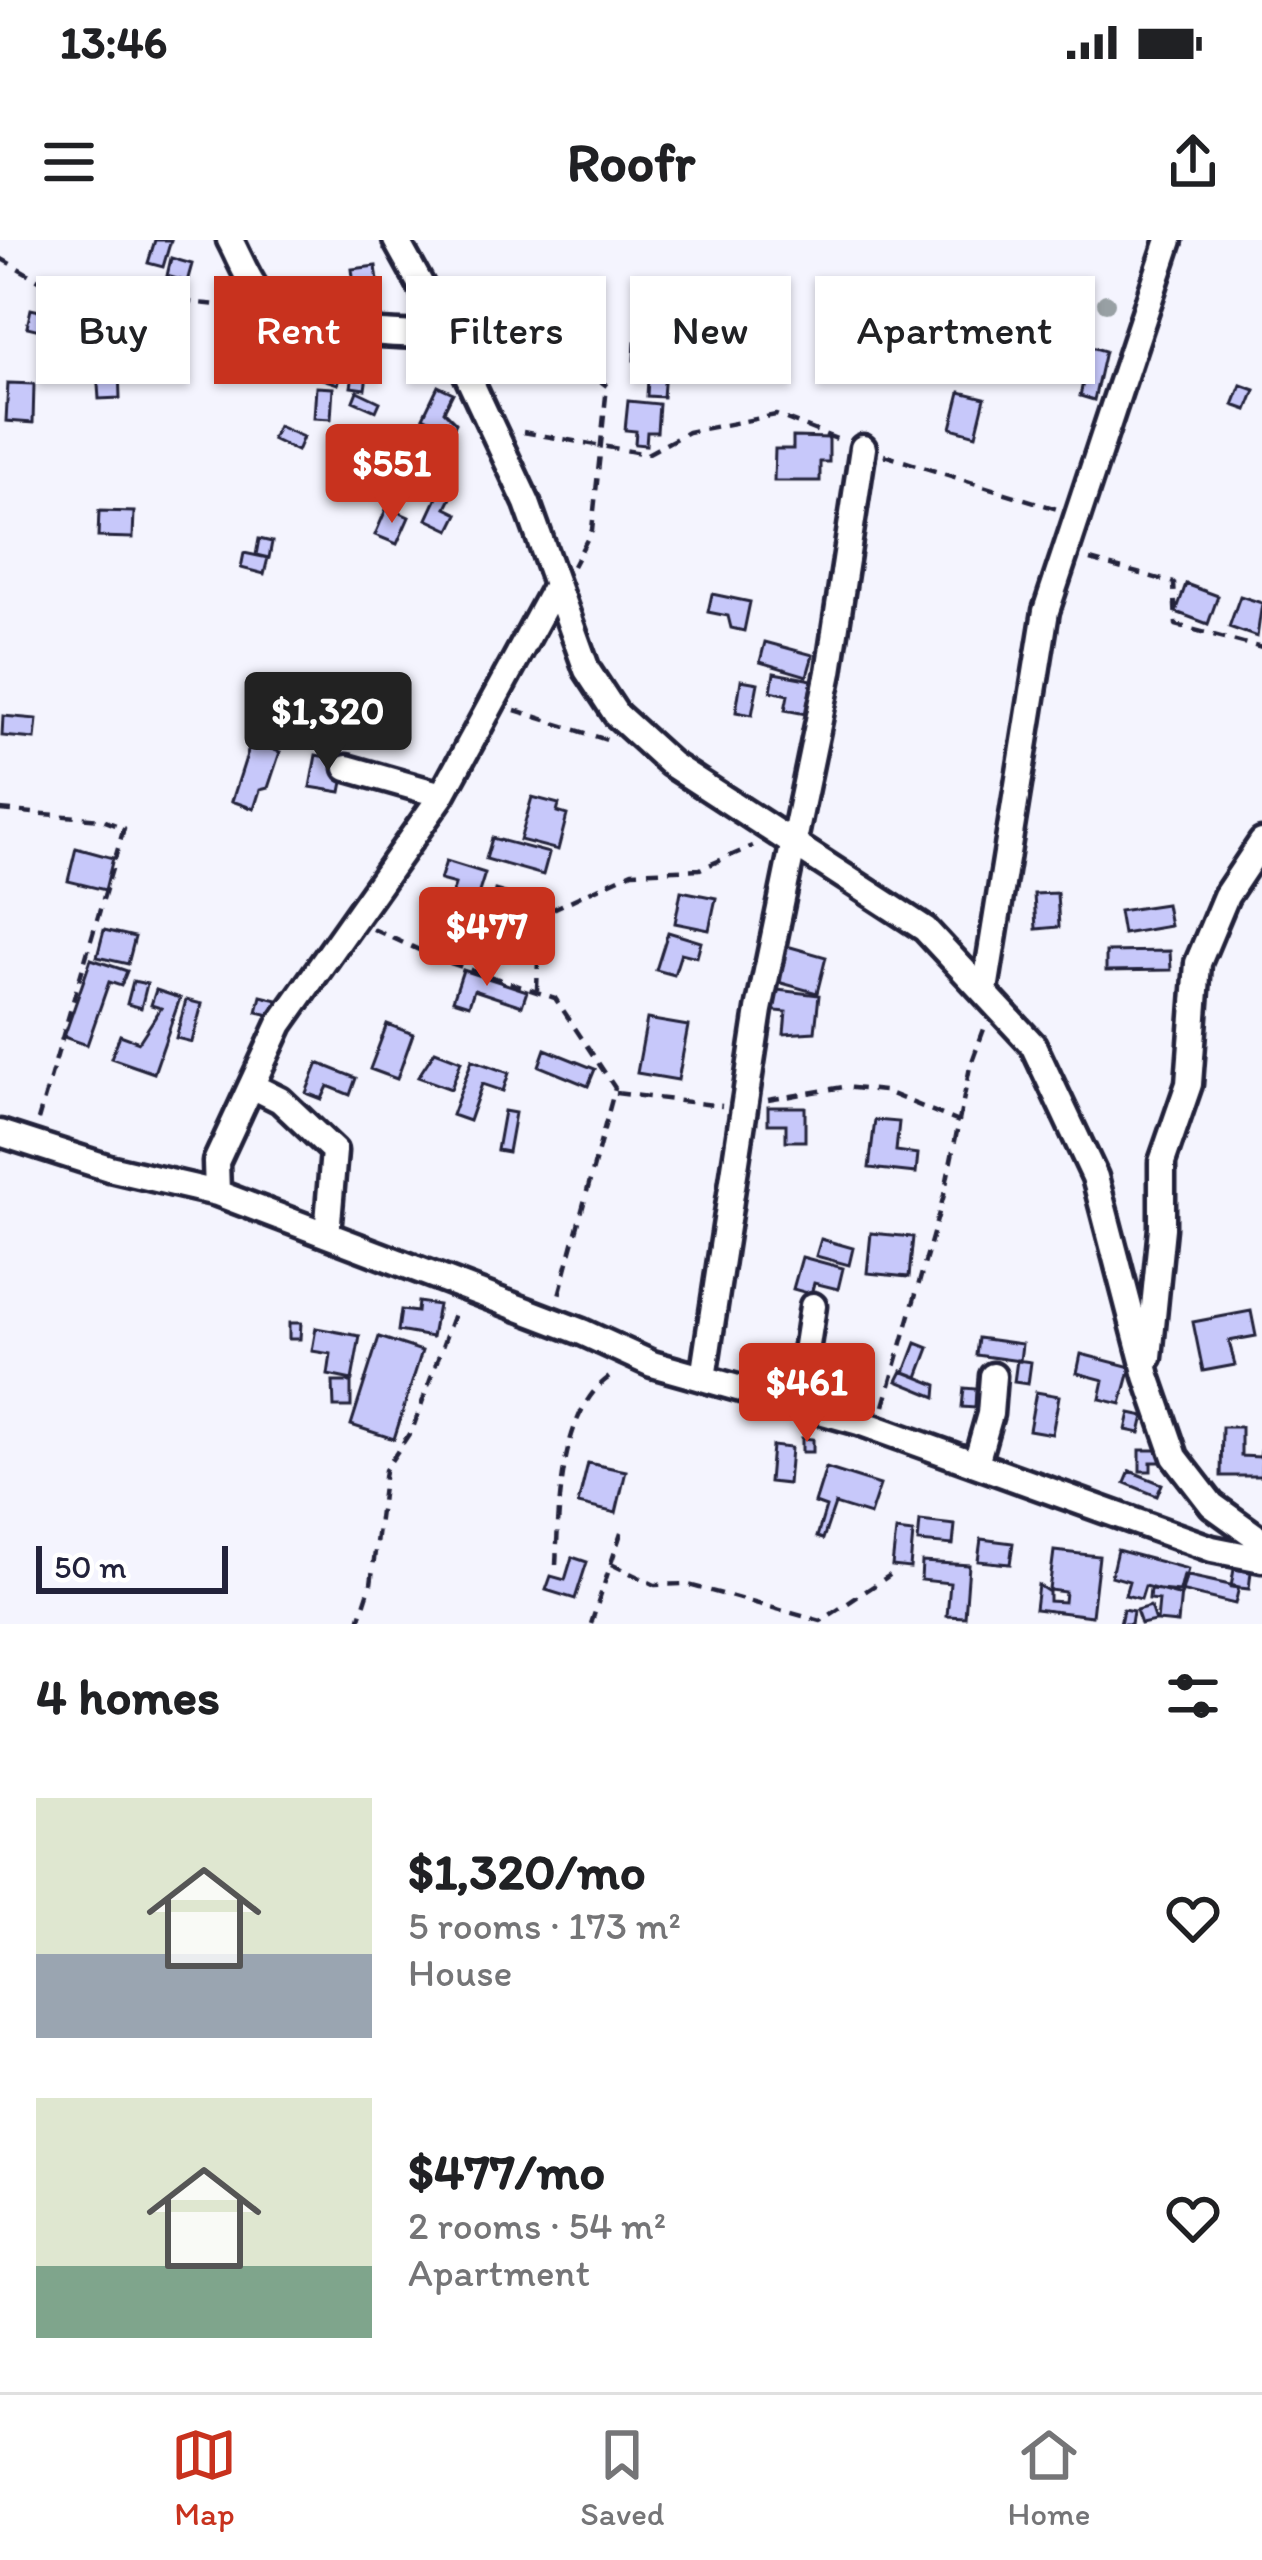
<!DOCTYPE html>
<meta charset="utf-8">
<style>
:root{--surface:#fff;--page:#f2f2f2;--text:#202124;--muted:#757577;--line:#e0e0e0;--accent:#c8321e}
body{margin:0;font-family:Itim,sans-serif;background:var(--page);color:var(--text);height:100vh;display:flex;flex-direction:column;font-size:45px;white-space:nowrap}
*{box-sizing:border-box;margin:0}
p{font-size:39px;color:var(--muted)}
.icon{flex:none;width:66px;height:66px;fill:none;stroke:currentColor;stroke-width:2;stroke-linecap:round;stroke-linejoin:round}
.map{position:relative;height:1384px;overflow:hidden}
.panel{display:flex;flex-direction:column;background:var(--surface);flex:1}
.panel>*{flex:none}
.banner{position:absolute;left:36px;top:36px;width:1191px;height:108px;display:flex;gap:24px}
.scale{position:absolute;left:36px;bottom:30px;width:192px;box-sizing:border-box;padding-left:12px;border:6px solid #22223b;border-top:0;font-size:33px;line-height:42px;white-space:nowrap;color:#22223b;-webkit-text-stroke:9px #fff;paint-order:stroke}
.price{position:absolute;translate:-50% -102px;padding:0 27px;border-radius:12px;background:var(--accent);color:#fff;font-size:39px;line-height:78px;filter:drop-shadow(0 3px 6px #0008)}
.price::after{content:'';position:absolute;left:50%;top:72px;width:36px;height:27px;margin-left:-18px;background:inherit;clip-path:polygon(0 0,100% 0,50% 100%)}
.price.current{background:#222;color:#fff}
ul{padding:0;list-style:none}
li{display:flex;align-items:center;gap:36px;height:300px;padding:0 36px}
li span{display:grid;place-items:center;flex:none;width:336px;height:240px;border-radius:0px;color:#555}
li>.icon{margin-inline-start:auto}
span .icon{width:144px;height:144px;fill:#fffc;stroke-width:1}
li b{font-size:51px}
h2{display:flex;justify-content:space-between;align-items:center;height:144px;padding:0 36px;font-size:51px}
.pill{padding:0 42px;border-radius:0px;background:var(--surface);box-shadow:0 3px 9px #0004;font-size:42px;line-height:108px}
.pill.current{background:var(--accent);color:#fff}
.status{display:flex;justify-content:space-between;align-items:center;height:84px;padding:0 60px;background:var(--surface);direction:ltr}
.status svg{height:33px;fill:currentColor}
header{display:flex;justify-content:space-between;align-items:center;height:156px;padding:0 36px;background:var(--surface);font-size:54px;font-weight:800}
.menu{display:flex;justify-content:space-around;align-items:center;height:168px;border-top:3px solid var(--line);background:var(--surface);font-size:33px;color:var(--muted)}
.menu a{display:grid;justify-items:center;gap:6px}
.menu .current{color:var(--accent)}
.map>svg:first-child{display:block}
.building{fill:#c7c8fa;stroke:#22223b;stroke-width:3}
.lines{fill:none;stroke-linecap:round;stroke-linejoin:round}
.minor-casing{stroke:#22223b;stroke-width:33}
.path{stroke:#22223b;stroke-width:4.5;stroke-dasharray:12 9;stroke-linecap:butt}
.minor{stroke:#fff;stroke-width:24}
.tree{fill:#98a0a4}
</style>
<div class="status"><b>13:46</b><svg viewBox="0 0 49 12"><path d="M0 12V9h3v3zM5 12V6h3v6zM10 12V3h3v9zM15 12V0h3v12zM26 1h20v11H26zM47 4h2v5h-2z"/></svg></div>
<header><svg class="icon" aria-label="menu" viewBox="0 0 24 24"><path d="M4 6h16M4 12h16M4 18h16"/></svg>Roofr<svg class="icon" aria-label="share" viewBox="0 0 24 24"><path d="M12 15V3M7 8l5-5 5 5M5 13v7h14v-7"/></svg></header>
<div class="map">
<svg width="1262" height="1384" viewBox="0 0 1262 1384">
<rect width="100%" height="100%" fill="#f4f4fe"/>
<filter id="ink" filterUnits="userSpaceOnUse"><feTurbulence type="fractalNoise" baseFrequency=".00833" numOctaves="2"/><feDisplacementMap in="SourceGraphic" scale="24" xChannelSelector="R" yChannelSelector="G"/><feConvolveMatrix kernelMatrix="1 2 1 2 8 2 1 2 1" color-interpolation-filters="sRGB"/></filter>
<g filter="url(#ink)">
<!-- building -->
<path class="building" d="M155 0H171L163 27 148 23Z
M171 18 192 24 187 42 167 36Z
M376 26 380 58 356 61 352 29Z
M76 57 95 61 86 101 27 87 31 69 71 78Z
M968 80 1001 90 987 134 969 128 978 101 963 96Z
M114 100 150 103 148 118 114 116Z
M635 102 667 105 663 157 647 156 649 121 634 120Z
M1091 107 1105 111 1094 160 1080 156Z
M308 111 344 123 338 144 301 132Z
M119 129 120 158 99 159 97 131Z
M353 135 367 136 365 149 351 147Z
M8 143 34 144 33 183 6 181Z
M1241 145 1255 150 1247 170 1233 165Z
M438 146 453 153 444 171 456 183 452 191 423 177Z
M316 147 333 148 331 179 314 178Z
M357 151 380 162 376 171 353 161Z
M960 152 985 158 976 195 951 188Z
M628 161 659 164 657 192H647L646 205 635 204 636 191 625 190Z
M278 186 303 197 297 211 272 199Z
M793 197 829 198V222H820V241H774L775 209H793Z
M440 251 452 256 446 268 458 274 450 290 427 279Z
M387 267 409 277 397 304 375 295Z
M99 271 134 272 133 298 98 297Z
M259 299 272 302 269 318 256 315Z
M244 313 268 318 264 334 241 328Z
M1186 344 1218 356 1208 384 1176 372Z
M712 354 750 362 744 391 731 388 728 376 708 372Z
M1240 356 1262 363 1257 397 1229 387Z
M765 402 813 415 807 436 760 422Z
M774 433 812 440 806 474 785 470 788 455 771 451Z
M741 440 758 443 752 475 736 472Z
M339 443 374 454 368 474 332 463Z
M3 476 37 479 35 499 2 496Z
M251 502 280 512 268 548 260 550 254 569 232 561Z
M316 515 347 521 341 552 310 547Z
M532 557 559 564 557 572 567 575 558 610 520 600Z
M492 598 549 613 543 635 486 619Z
M76 608 113 618 105 650 68 641Z
M446 621 485 633 458 719 435 711 455 644 440 640Z
M495 650 530 660 526 673 507 668 503 683 488 679Z
M681 651 716 658 709 690 675 683Z
M1057 653 1059 687 1036 689 1034 654Z
M1166 664 1170 686 1123 694 1119 671Z
M104 690 135 697 128 724 97 717Z
M668 692 701 702 697 717 681 713 674 735 656 730Z
M787 706 826 717 817 753 778 742Z
M1170 711 1171 730 1106 731V712Z
M91 719 127 731 121 746 109 742 87 805 64 797Z
M463 730 527 751 522 766 474 750 469 765 453 760Z
M133 741 147 744 141 768 127 764Z
M769 749 819 755 815 792 784 794 786 772 767 770Z
M156 750 180 758 154 833 111 818 120 795 139 802 161 768 151 765Z
M261 756 286 762 282 778 257 772Z
M186 760 202 764 192 802 176 798Z
M647 779 688 786 678 840 637 833Z
M387 784 413 794 397 839 370 829Z
M545 809 595 829 588 846 539 826Z
M435 811 461 821 451 849 418 837Z
M472 820 509 833 503 851 482 844 469 881 452 875Z
M318 823 356 838 350 855 328 846 322 859 306 853Z
M768 867H805V901H786V884H768Z
M504 871 515 873 508 912 497 910Z
M875 880 899 882 896 911 918 914 916 933 869 928Z
M871 993 913 997 909 1037 867 1033Z
M821 999 853 1008 849 1025 816 1016Z
M802 1017 843 1028 838 1049 814 1043 811 1054 793 1049Z
M418 1062 438 1065 432 1097 398 1091 401 1070 417 1072Z
M1251 1071 1256 1096 1229 1101 1235 1125 1203 1131 1193 1082Z
M289 1083H301L300 1099H289Z
M316 1088 360 1096 352 1140 328 1135 331 1114 312 1111Z
M379 1097 422 1111 394 1199 351 1185Z
M978 1098 1022 1104 1020 1121 976 1115Z
M916 1103 929 1108 918 1137 905 1132Z
M1081 1114 1131 1127 1121 1164 1100 1159 1104 1140 1077 1133Z
M1017 1120 1031 1122 1028 1144 1014 1142Z
M902 1131 937 1145 936 1157 897 1141Z
M333 1142H351V1167H334Z
M964 1148 976 1149 975 1168 962 1167Z
M1036 1152 1059 1156 1052 1194 1029 1190Z
M1130 1173 1144 1176 1140 1193 1126 1190Z
M1222 1187H1241V1216L1260 1217 1262 1206 1261 1236H1221Z
M802 1198 813 1199V1212H802Z
M772 1206 791 1208 788 1244 769 1242Z
M1140 1210H1161V1222H1151V1231H1140Z
M588 1223 626 1231 616 1273 578 1264Z
M826 1228 880 1245 870 1275 835 1264 823 1299 817 1297 826 1267 815 1263Z
M1130 1231 1162 1244 1157 1256 1125 1243Z
M920 1281 955 1285 953 1305 918 1302Z
M896 1291 913 1293 910 1328 892 1326Z
M981 1299 1013 1303 1010 1324 978 1321Z
M1117 1310 1188 1329 1181 1356 1145 1346 1141 1359 1125 1355 1129 1341 1111 1336Z
M1054 1311 1099 1316 1092 1376 1035 1369 1038 1345 1049 1352V1361L1064 1362 1065 1352 1049 1350Z
M572 1317 587 1322 575 1359 546 1350 551 1336 565 1340Z
M922 1322 969 1325 965 1377 947 1376 950 1343 921 1340Z
M1234 1329 1251 1332 1249 1349 1231 1347Z
M1184 1335 1239 1347 1235 1364 1180 1351Z
M1150 1349 1181 1352 1178 1383 1157 1381 1159 1360 1149 1359Z
M1150 1366 1155 1381 1141 1384 1136 1370Z
M1123 1369 1133 1371 1131 1384H1120Z"/>
<g class="lines">
<!-- minor casing -->
<g class="minor-casing">
<path id="minor" d="M230 0C239 17 246 36 257 51 291 98 398 93 449 96
M396 0 449 96 527 263 587 430 616 474 671 524 925 689 1033 805 1095 937 1147 1136 1175 1217 1212 1265 1262 1301
M347 528 442 555
M985 750 1046 371 1169 0
M252 846 280 860 334 911 327 994
M0 893 109 928 217 953 582 1092 652 1124 859 1182 1212 1309 1262 1319
M217 953 216 922 280 784 442 555 556 345
M1149 1117 1162 988V922L1189 844 1198 723 1226 656 1262 602
M703 1138 759 770 829 432 863 208
M798 1164 813 1066
M976 1223 990 1174 993 1136"/>
</g>
<!-- path -->
<path class="path" d="M0 18 55 49 238 67
M478 101 586 130 607 146 592 290 573 326
M523 192 647 214 688 192 776 175 839 200
M884 215 1057 269
M1090 320 1174 343 1176 385 1262 408
M515 470 607 500
M0 570 100 579 124 588 38 880
M373 689 441 720 555 758 615 848 558 1059
M537 750 539 689 551 670 632 632 700 629 753 606
M616 853 722 866
M768 860 843 847 884 851 959 882
M884 1166 944 955 970 827 984 789
M611 1324 655 1345 685 1344 821 1381 890 1335
M556 1325C559 1268 559 1164 616 1133
M358 1384 371 1344 385 1230 413 1188 456 1068
M591 1384 623 1287"/>
<!-- minor -->
<use href="#minor" class="minor"/>
</g>
<!-- trees -->
<circle class="tree" cx="1106" cy="63" r="9"/>
</g>
</svg>
<div class="scale">50 m</div>
<b class="price" style="left:392px;top:286px">$551</b>
<b class="price current" style="left:328px;top:534px">$1,320</b>
<b class="price" style="left:487px;top:749px">$477</b>
<b class="price" style="left:807px;top:1205px">$461</b>
<div class="banner">
<a class="pill">Buy</a>
<a class="pill current">Rent</a>
<a class="pill">Filters</a>
<a class="pill">New</a>
<a class="pill">Apartment</a>
</div>
</div>
<section class="panel">
<h2>4 homes<svg class="icon" aria-label="filters" viewBox="0 0 24 24"><path d="M4 7h16M4 17h16"/><circle cx="9" cy="7" r="2"/><circle cx="15" cy="17" r="2"/></svg></h2>
<ul>
<li><span style="background:linear-gradient(#dfe7d0 65%,#9aa5b1 0)"><svg class="icon" aria-label="home" viewBox="0 0 24 24"><path d="M3 11l9-7 9 7M6 9v11h12V9"/></svg></span><div><b>$1,320/mo</b><p>5 rooms · 173 m²</p><p>House</p></div><svg class="icon" aria-label="heart" viewBox="0 0 24 24"><path d="M12 20l-8-8c-3-5 5-10 8-4 3-6 11-1 8 4z"/></svg></li>
<li><span style="background:linear-gradient(#dfe7d0 70%,#7fa58c 0)"><svg class="icon" aria-label="home" viewBox="0 0 24 24"><path d="M3 11l9-7 9 7M6 9v11h12V9"/></svg></span><div><b>$477/mo</b><p>2 rooms · 54 m²</p><p>Apartment</p></div><svg class="icon" aria-label="heart" viewBox="0 0 24 24"><path d="M12 20l-8-8c-3-5 5-10 8-4 3-6 11-1 8 4z"/></svg></li>
</ul>
</section>
<nav class="menu">
<a class="current"><svg class="icon" aria-label="map" viewBox="0 0 24 24"><path d="M3 6l6-2 6 2 6-2v14l-6 2-6-2-6 2zM9 4v14M15 6v14"/></svg>Map</a>
<a><svg class="icon" aria-label="saved" viewBox="0 0 24 24"><path d="M7 4h10v16l-5-4-5 4z"/></svg>Saved</a>
<a><svg class="icon" aria-label="home" viewBox="0 0 24 24"><path d="M3 11l9-7 9 7M6 9v11h12V9"/></svg>Home</a>
</nav>
